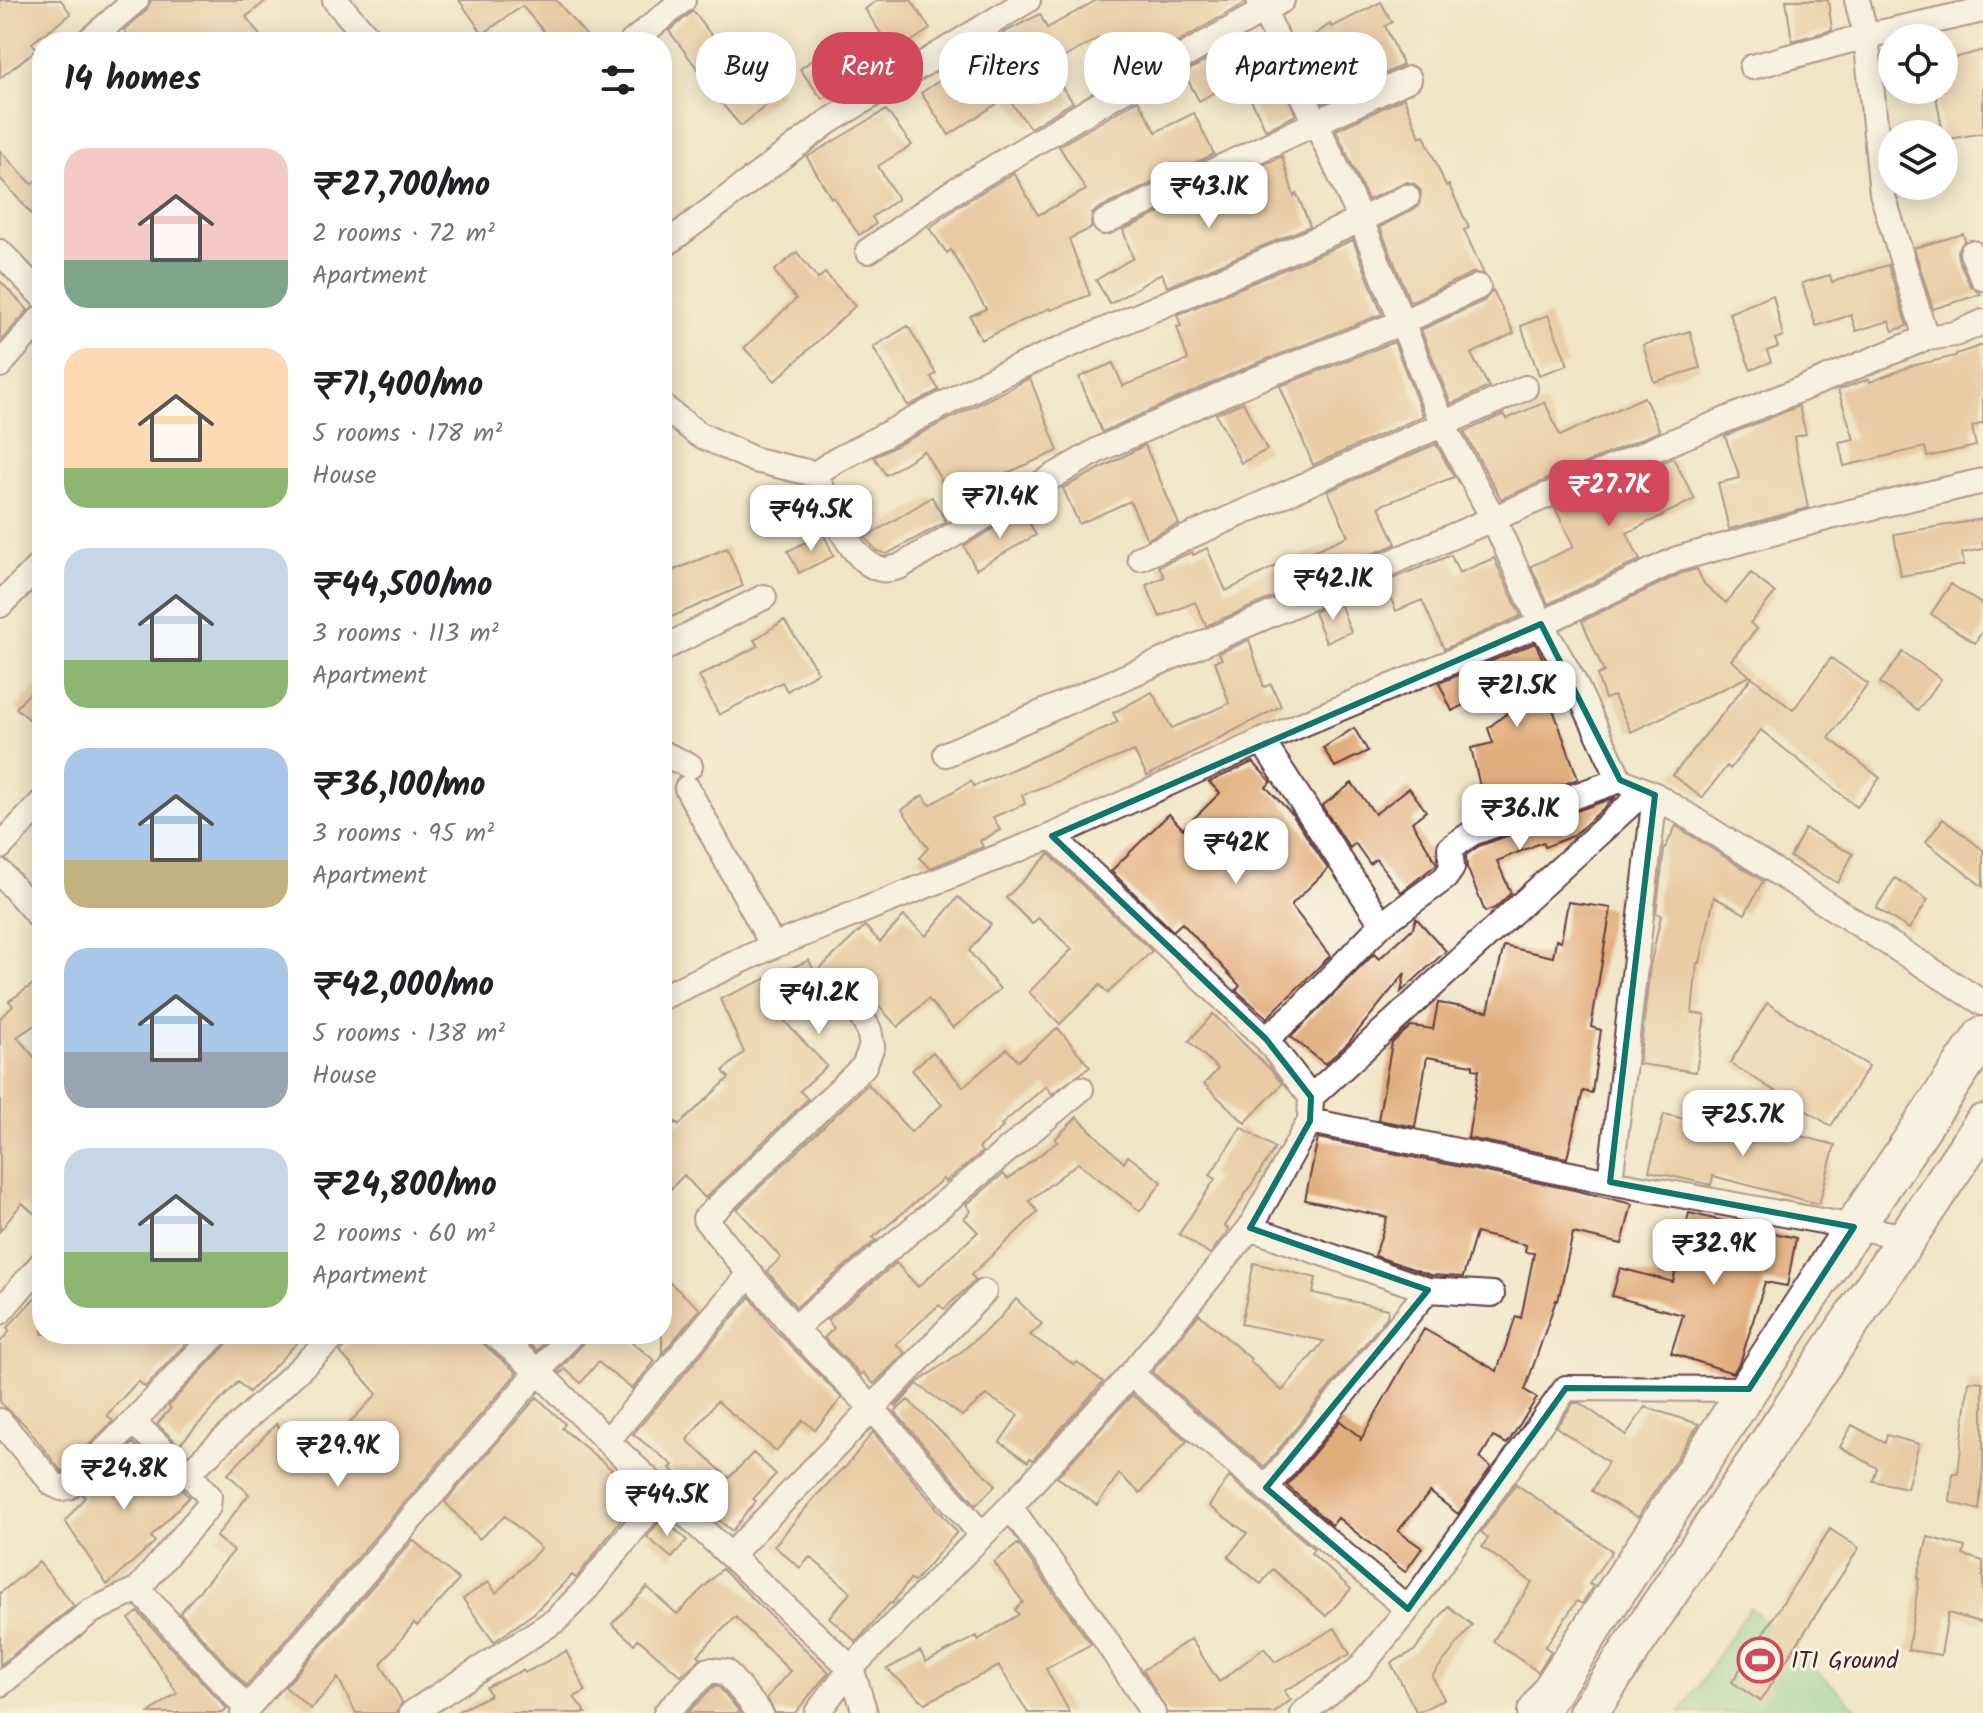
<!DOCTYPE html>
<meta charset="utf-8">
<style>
:root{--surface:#fff;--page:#f2f2f2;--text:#202124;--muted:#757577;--accent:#d1495b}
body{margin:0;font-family:Kalam,sans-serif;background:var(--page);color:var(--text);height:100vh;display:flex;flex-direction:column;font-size:30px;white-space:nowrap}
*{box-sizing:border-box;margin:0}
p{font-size:26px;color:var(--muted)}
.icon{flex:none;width:44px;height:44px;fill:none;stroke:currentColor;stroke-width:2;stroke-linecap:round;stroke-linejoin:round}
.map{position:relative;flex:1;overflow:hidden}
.panel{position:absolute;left:32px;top:32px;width:640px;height:1312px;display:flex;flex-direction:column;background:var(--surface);border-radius:32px;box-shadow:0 4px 20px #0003}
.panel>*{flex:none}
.top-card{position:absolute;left:696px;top:32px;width:760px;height:72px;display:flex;gap:16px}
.fabs{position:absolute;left:1878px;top:24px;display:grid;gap:16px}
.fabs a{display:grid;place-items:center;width:80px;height:80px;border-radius:50%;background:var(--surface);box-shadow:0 4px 20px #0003;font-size:40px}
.price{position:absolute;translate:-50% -68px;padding:0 18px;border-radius:16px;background:#fff;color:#222;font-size:26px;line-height:52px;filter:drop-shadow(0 2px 4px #0008)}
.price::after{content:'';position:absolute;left:50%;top:48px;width:24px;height:18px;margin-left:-12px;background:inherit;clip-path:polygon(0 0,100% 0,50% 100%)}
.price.active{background:var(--accent);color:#fff}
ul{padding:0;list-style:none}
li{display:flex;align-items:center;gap:24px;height:200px;padding:0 32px}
li span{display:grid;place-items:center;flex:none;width:224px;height:160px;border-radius:24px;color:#555}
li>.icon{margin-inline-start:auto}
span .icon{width:96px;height:96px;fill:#fffc;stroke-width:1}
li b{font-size:34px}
h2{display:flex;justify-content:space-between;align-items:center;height:96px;padding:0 32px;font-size:34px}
.pill{padding:0 28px;border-radius:32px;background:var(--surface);box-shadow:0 4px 20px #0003;font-size:28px;line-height:72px}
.pill.active{background:var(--accent);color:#fff}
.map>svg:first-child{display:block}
.green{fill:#74cc92;stroke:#5f765e;stroke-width:2}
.building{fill:#e1ad7d}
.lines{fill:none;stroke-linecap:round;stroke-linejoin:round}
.street-casing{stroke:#633d42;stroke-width:28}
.primary-casing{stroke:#633d42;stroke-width:42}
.street{stroke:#fff;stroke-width:24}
.primary{stroke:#fff;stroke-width:38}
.marked{fill:none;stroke:#0f766e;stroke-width:6;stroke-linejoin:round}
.labels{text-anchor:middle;stroke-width:6;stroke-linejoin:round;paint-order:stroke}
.poi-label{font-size:24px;fill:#4a1f2b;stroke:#fcf5e5;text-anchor:start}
</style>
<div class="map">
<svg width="1983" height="1713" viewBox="0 0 1983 1713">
<rect width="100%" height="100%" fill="#fcf5e5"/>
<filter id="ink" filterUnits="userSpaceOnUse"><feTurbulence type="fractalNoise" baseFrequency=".0125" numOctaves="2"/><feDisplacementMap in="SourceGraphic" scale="16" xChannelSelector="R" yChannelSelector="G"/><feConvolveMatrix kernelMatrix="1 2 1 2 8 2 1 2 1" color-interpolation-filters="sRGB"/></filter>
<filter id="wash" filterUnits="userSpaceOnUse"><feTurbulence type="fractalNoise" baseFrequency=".006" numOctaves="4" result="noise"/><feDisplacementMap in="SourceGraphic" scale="32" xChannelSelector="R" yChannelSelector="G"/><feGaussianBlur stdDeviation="1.8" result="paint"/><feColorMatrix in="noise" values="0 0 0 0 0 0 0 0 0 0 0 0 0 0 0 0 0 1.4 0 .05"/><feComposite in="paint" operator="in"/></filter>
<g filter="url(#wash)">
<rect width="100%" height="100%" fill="#f0e5c7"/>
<!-- green -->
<path class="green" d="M1750 1607 1861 1713H1680Z"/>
<g id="blocks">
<!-- building -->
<path class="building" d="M0 0H61L71 14 32 43 37 49 0 78Z
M151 0H267L246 17 265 42H133L124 30 146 11Z
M459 0H556L592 42H553L522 6 483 34Z
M878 0H911L930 29 900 49H891L865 9Z
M1097 0H1244L1245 3 1122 74 1099 38 1047 67 1073 102 1030 128 1007 97 949 135 921 93 1004 37 1003 33 1040 14 1047 28Z
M1786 0H1828L1832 30 1792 41Z
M1381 2 1392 22 1385 26 1403 65 1323 103 1306 66 1310 65 1298 47 1330 24 1332 27Z
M693 11 736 68 749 56 782 92 741 126 710 90 712 88 669 31Z
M837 42 859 72 822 99 800 69Z
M1983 50V133L1944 140 1935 90H1944V61Z
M1220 53 1235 81 1199 101 1184 73Z
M1280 80 1296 115 1266 130 1249 96Z
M1404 98 1420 137 1424 135 1446 186 1449 185 1469 228 1464 230 1484 274 1472 273 1410 302 1380 227 1419 206 1421 191 1415 184 1407 182 1368 200 1336 130Z
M1138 100 1156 132 1194 113 1214 154 1099 208 1092 214 1091 228 1069 239 1090 295 1051 310 1050 308 981 340 970 316 986 309 951 250 947 253 929 228 959 206 1014 173 1038 215 1086 190 1059 146Z
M886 110 912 145 878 166 898 199 872 217 876 224 859 235 833 197 831 198 807 157Z
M0 151 32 184 42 176V226L0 178Z
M1282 156 1294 196 1297 194 1310 226 1167 287 1162 273 1110 304 1096 280 1133 258 1123 230Z
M1963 234 1965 240 1957 251 1958 259 1970 285 1981 294 1933 309 1914 248Z
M1353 240 1382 314 1247 367 1102 432 1079 377 1113 363 1123 386 1188 360 1177 327 1181 326 1177 315Z
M797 252 818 279 825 273 855 306 775 381 744 348 796 299 774 271Z
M1888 265 1907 326 1893 331 1889 321 1856 331 1851 315 1816 326 1802 283 1830 275 1832 282Z
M0 281 28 310 0 342Z
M1493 290 1514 333 1471 354 1489 387 1451 404 1421 330 1484 301Z
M1773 295 1783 336 1775 339 1778 347 1767 351 1771 362 1751 370 1729 313Z
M1548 315 1568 365 1539 375 1521 326Z
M908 326 936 374 931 377 939 390 908 406 873 347Z
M1690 331 1700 368 1654 382 1643 345Z
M1394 342 1423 416 1313 465 1280 386Z
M1983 345V423L1972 427 1976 446 1927 457 1925 447 1844 466 1839 442 1854 439 1838 390 1869 379 1870 382 1911 366 1956 356V354Z
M1030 378 1058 451 951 497 924 451 886 475 874 457Z
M1644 397 1660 431 1501 499 1464 432 1504 414 1507 419 1545 402 1560 436Z
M1243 402 1267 450 1241 463 1216 414Z
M1799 406 1806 434 1794 437 1808 508 1729 529 1718 483 1740 478 1725 436Z
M1436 444 1454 477 1379 506 1396 544 1206 626 1195 602 1160 617 1146 585 1164 577 1159 566 1192 552 1193 555 1207 548 1226 591 1294 557 1295 559 1348 536 1328 491Z
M1145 445 1179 524 1147 539 1130 501 1079 524 1063 488Z
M1673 458 1695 499 1627 533 1640 560 1548 604 1531 566 1574 547 1555 508Z
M932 497 946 522 887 554 877 551 865 538Z
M1023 511 1036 535 976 569 964 546Z
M1983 519V549L1962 553 1964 565 1901 576 1894 534Z
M823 533 834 556 799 573 788 551Z
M727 548 743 586 662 621V575Z
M1451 555 1459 573 1494 558 1521 616 1444 649 1422 600 1396 611 1384 582Z
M1697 569 1704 584 1726 603 1751 573 1775 593 1750 623 1757 629 1731 660 1750 676 1631 732 1614 696 1605 699 1597 675 1604 672 1582 621 1682 573Z
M1951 584 1983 605V630L1975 643 1931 614Z
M1339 601 1351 632 1326 642 1314 612Z
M784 620 818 672 787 691 782 682 719 715 699 676 758 646 754 640Z
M1249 640 1264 687 1271 684 1281 706 1147 776 1134 751 1022 795 1025 804 993 817 1000 830 980 841 983 847 930 868 919 858 928 848 902 810 923 795 930 805 971 781 974 786 1034 760 1118 722 1113 713 1152 692 1172 728 1224 706 1229 703 1215 661 1222 659 1219 653Z
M1535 643 1552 678 1561 706 1553 709 1578 779 1486 812 1471 748 1493 743 1488 728 1521 702 1507 681 1452 711 1439 683Z
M1903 652 1941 679 1918 710 1880 683Z
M1831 658 1868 684 1829 738 1880 778 1857 807 1761 730 1730 769 1727 766 1702 798 1673 775 1752 677 1793 710Z
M42 679V730L16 708Z
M1354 728 1368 751 1335 767 1323 748Z
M1253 762 1271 782 1266 787 1292 814 1328 869 1291 905 1330 956 1267 1018 1236 990 1240 986 1182 923 1173 931 1111 871 1169 814 1183 829 1220 793 1209 782Z
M1352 783 1375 814 1409 788 1426 811 1412 822 1437 864 1401 892 1376 859 1370 864 1355 843 1350 848 1322 806Z
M1616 797 1573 836 1545 847 1543 842 1497 861 1511 893 1495 908 1485 912 1467 867 1466 855 1479 846Z
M1943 819 1983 850V887L1926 842Z
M1676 826 1763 881 1745 914 1714 897 1700 963H1697L1692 1013 1705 1015 1696 1072 1639 1064 1650 967 1661 915 1656 913 1664 850Z
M1805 829 1853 854 1838 883 1790 857Z
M1049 854 1152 951 1108 993 1100 985 1060 1024 1029 992 1072 949 1038 918 1032 924 1006 898Z
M1895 878 1928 900 1909 929 1876 908Z
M958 897 991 924 969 951 1000 989 953 1028 928 999 898 1027 863 989 858 979 848 972 838 974 832 979 771 1007 827 1066 800 1091 808 1099 705 1198 684 1175 662 1198V1135L676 1122 679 1125 729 1078 723 1071 744 1052 720 999 809 960 815 973 865 926 880 942 904 916 926 936Z
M1568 902 1611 908 1591 1027 1601 1030 1592 1093 1583 1091 1567 1158 1468 1138 1479 1070 1473 1069V1065L1427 1057 1415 1127 1378 1120 1392 1043 1411 1026 1433 1029 1438 1003 1488 1011 1504 946 1553 957 1556 940 1561 941Z
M1416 918 1446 951 1401 992 1405 973 1349 1042 1325 1064 1291 1037 1374 954 1379 959 1413 928Z
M42 978V1020L17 1037 42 1066V1220L22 1203 0 1231V1018L13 1006 9 1001Z
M1767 1003 1869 1066 1831 1126 1730 1063Z
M1213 1014 1272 1071 1282 1084 1245 1123 1204 1084 1218 1069 1189 1041Z
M1058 1028 1090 1067 1052 1094 1046 1086 1001 1125 1003 1127 979 1148 982 1152 945 1182 943 1179 912 1205 873 1238 876 1240 796 1307 767 1271 781 1258 737 1209 868 1084 911 1132 942 1105 912 1070 933 1052 963 1087 1007 1049 1018 1061Z
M1664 1114 1689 1120 1687 1130 1693 1121 1752 1137 1756 1124 1835 1145 1819 1204 1713 1176 1711 1185 1649 1171Z
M1077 1117 1124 1163 1128 1156 1162 1182 1140 1211 1078 1163 1029 1201 1038 1212 971 1275 976 1280 944 1309 939 1305 896 1344 905 1353 874 1384 863 1372 861 1375 824 1338 834 1328 827 1320 896 1263 918 1287 978 1232 964 1218 971 1211 966 1205 1003 1174 1008 1179 1057 1142 1055 1139Z
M1241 1127 1275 1148 1225 1226 1229 1229 1210 1254 1179 1234 1215 1179 1210 1175Z
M1318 1138 1574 1190 1632 1204 1622 1244 1573 1233 1558 1301 1556 1300 1525 1390 1537 1398 1507 1444 1493 1437 1480 1458 1491 1467 1458 1514 1430 1492 1398 1531 1422 1548 1405 1572 1338 1518 1332 1525 1287 1486 1340 1421 1361 1438 1360 1441 1424 1329 1497 1371 1516 1316 1521 1318 1534 1253 1525 1252 1526 1245 1476 1233 1463 1277 1431 1275 1375 1256 1387 1217 1305 1200Z
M1689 1213 1796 1238 1787 1286 1765 1282 1741 1360 1733 1373 1671 1353 1683 1315 1612 1296 1620 1268 1673 1282Z
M1254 1263 1316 1278 1313 1293 1388 1309 1387 1317 1264 1467 1152 1372 1199 1314 1251 1359 1250 1361 1282 1391 1324 1341 1241 1324Z
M662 1276 700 1309 662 1354Z
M42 1290V1334H195L145 1387 138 1381 107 1415 113 1421 62 1472 25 1425 0 1402V1342L10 1331 7 1328Z
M750 1297 774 1329 842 1398 815 1430 803 1420 776 1451 717 1401 687 1440 729 1478 753 1453 776 1474 753 1499 756 1501 732 1531 706 1509 711 1504 670 1468 673 1465 633 1434Z
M1016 1299 1042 1324 1030 1335 1075 1365 1077 1362 1103 1382 1033 1460 1030 1458 1028 1462 1000 1442 1018 1415 986 1395 962 1416 917 1384 897 1407 895 1406 917 1383 961 1352 999 1319Z
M231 1334H306L249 1392 238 1382 179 1445 157 1424 171 1408 168 1406 227 1344Z
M361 1334H479L484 1345 517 1373 246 1686 180 1613 234 1551 216 1537 249 1494 228 1474 276 1424 305 1452 318 1436 328 1445 377 1394 340 1352Z
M517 1334H540L547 1339 537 1351Z
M586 1334H622L655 1361 632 1389 598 1362 581 1383 565 1369 561 1373 559 1371 582 1344Z
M1969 1381 1983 1382V1468L1979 1510 1950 1502 1953 1473H1958Z
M1132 1395 1187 1441 1140 1493 1119 1474 1097 1505 1057 1477Z
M537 1397 565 1424 562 1428 641 1494 576 1578 572 1575 534 1613 494 1642 463 1599 488 1582 496 1593 541 1548 505 1516 479 1539 445 1502Z
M908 1400 996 1485 976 1505 895 1412Z
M1574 1403H1580L1626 1435 1645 1407 1699 1424 1638 1517 1592 1491 1608 1462 1556 1427Z
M1852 1425 1885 1443 1887 1435 1919 1444 1907 1488 1873 1481 1877 1468 1840 1447Z
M873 1432 957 1532 914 1582 910 1579 892 1604 890 1603 856 1642 829 1617 851 1592 810 1557 800 1568 774 1546 814 1498 843 1468 844 1469Z
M133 1443 189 1497 151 1537 155 1542 107 1585 65 1521 85 1497 82 1494Z
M1229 1477 1314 1549 1311 1553 1351 1589 1326 1616 1273 1569 1261 1584 1228 1557 1247 1533 1209 1506Z
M1516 1484 1612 1551 1589 1584 1593 1586 1582 1604 1577 1601 1545 1647 1551 1651 1538 1672 1493 1641 1532 1582 1482 1547 1488 1538 1481 1532Z
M662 1518 687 1540 672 1558 647 1537Z
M1830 1529 1859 1548 1760 1701 1732 1682Z
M1928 1537 1965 1547 1963 1555 1983 1561V1623L1948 1613 1941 1655 1908 1650 1919 1579H1917Z
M413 1540 459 1580 417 1626 414 1623 381 1664 402 1702 397 1713H356L338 1678 311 1709 285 1687Z
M1018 1544 1091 1644 1046 1669 1070 1713H1028L999 1666 925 1703 887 1669 920 1651 926 1662 977 1636 978 1640 1019 1614 1015 1610 1023 1602 994 1562Z
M39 1562 74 1606 0 1665V1593Z
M722 1569 829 1672 795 1713H775L767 1698 790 1671 735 1617 698 1655 701 1658 681 1676 638 1639 634 1644 612 1624 647 1587 677 1614Z
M1448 1606 1472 1625 1432 1676 1444 1699 1417 1713 1391 1663 1414 1651Z
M138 1612 227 1709 223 1713H149L177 1693 129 1619Z
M1335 1628 1350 1654 1284 1691 1291 1700 1274 1713H1168L1143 1670 1191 1639 1219 1682 1264 1648 1275 1662Z
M566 1651 586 1691 574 1697 586 1713H455L490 1695 486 1687 523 1670 525 1673Z
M714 1686H718L741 1713H687Z"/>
</g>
</g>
<g filter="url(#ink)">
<use href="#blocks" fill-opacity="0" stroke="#633d42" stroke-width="2"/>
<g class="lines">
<!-- street casing -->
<g class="street-casing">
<path id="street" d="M335 0 369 39
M1259 0 1361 220 1443 425 1493 518 1541 624 1572 678 1620 780 1655 795 1983 1003
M1857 0 1866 36 1882 193 1926 338
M87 42 136 0
M632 42 683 0
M1752 67 1866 36 1983 10
M1105 222 1409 79
M662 247 828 122 1028 0
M868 251 951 193 1098 105 1282 0
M0 252 42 296
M1972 253 1983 278
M0 365 42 317
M662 406 698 434 755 460 815 474 835 461 1000 375 1361 220 1407 197
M815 474C829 501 849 563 881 569 886 571 894 568 899 567L1098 450 1252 381 1403 322 1478 287
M1140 558 1525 388
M0 605 42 563
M662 649 764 597
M1262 741 1382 924
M662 753 690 766
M946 754 1669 443 1926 338 1955 334 1983 322
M687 788 773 946
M1052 836 1266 1039 1311 1097
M0 847 42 802
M0 872 42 920
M662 997 773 946 1052 836 1262 741 1541 624 1677 559 1830 517 1983 481
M1266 1039 1298 1011 1382 924 1445 878 1452 868 1450 848 1472 833 1620 780
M1310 1121 1311 1097 1645 791
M1610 1182 1655 795
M1250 1228 1428 1290 1492 1294
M0 1312 42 1263
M794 1328 705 1219 864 1066 872 1046 869 1030 845 987
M494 1334 539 1372 607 1441 851 1668 865 1713
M1131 1374 1408 1609 1566 1388 1749 1389
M0 1421 53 1484 61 1488 68 1487 133 1422
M607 1441 749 1275
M188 1473 133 1422 216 1334
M1266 1488 1428 1290
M1010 1507 1094 1622 1153 1713
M982 1535 871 1407 794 1328 1081 1089
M731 1555 984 1292
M138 1589 247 1709
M0 1684 90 1612 138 1589 208 1507 209 1496 188 1473 337 1334
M243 1713 571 1334
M412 1713 556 1620 587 1588 663 1493
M666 1713 709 1670 726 1672 760 1713
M817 1713 851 1668 1010 1507 1131 1374 1250 1228 1310 1121 1610 1182 1908 1237
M1303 1713 1359 1669 1408 1609"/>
</g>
<!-- primary casing -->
<g class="primary-casing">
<path id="primary" d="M1537 1713 1854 1227 1983 1036
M1588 1713 1983 1124"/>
</g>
<!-- street -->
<use href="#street" class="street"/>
<!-- primary -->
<use href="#primary" class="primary"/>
</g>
</g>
<!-- marked area -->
<path d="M0 0H1983V1713H0ZM1541 624 1620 780 1655 795 1610 1182 1854 1227 1749 1389 1566 1388 1408 1609 1266 1488 1428 1290 1250 1228 1310 1121 1311 1097 1266 1039 1052 836Z" fill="#f0e5c7" fill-opacity=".55" fill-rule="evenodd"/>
<path class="marked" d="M1541 624 1620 780 1655 795 1610 1182 1854 1227 1749 1389 1566 1388 1408 1609 1266 1488 1428 1290 1250 1228 1310 1121 1311 1097 1266 1039 1052 836Z"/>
<!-- icons -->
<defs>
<g id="stadium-ring" transform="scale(2.3)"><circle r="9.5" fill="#fcf5e5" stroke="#d1495b" stroke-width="1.5"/><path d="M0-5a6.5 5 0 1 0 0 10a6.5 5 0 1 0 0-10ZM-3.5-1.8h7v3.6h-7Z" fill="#d1495b"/></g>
</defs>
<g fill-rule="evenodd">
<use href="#stadium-ring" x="1760" y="1660"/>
</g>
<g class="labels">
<!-- poi labels -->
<g class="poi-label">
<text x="1791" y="1668">ITI Ground</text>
</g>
</g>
</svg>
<div class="fabs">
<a><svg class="icon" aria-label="locate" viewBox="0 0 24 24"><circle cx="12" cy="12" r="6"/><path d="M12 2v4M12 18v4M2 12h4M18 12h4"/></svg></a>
<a><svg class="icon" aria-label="layers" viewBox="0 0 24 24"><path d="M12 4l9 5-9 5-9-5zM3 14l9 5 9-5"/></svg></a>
</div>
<b class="price" style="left:1209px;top:230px">₹43.1K</b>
<b class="price active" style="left:1609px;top:528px">₹27.7K</b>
<b class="price" style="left:1000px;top:540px">₹71.4K</b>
<b class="price" style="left:811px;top:553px">₹44.5K</b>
<b class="price" style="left:1333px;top:622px">₹42.1K</b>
<b class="price" style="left:1517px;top:729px">₹21.5K</b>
<b class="price" style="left:1520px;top:852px">₹36.1K</b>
<b class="price" style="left:1236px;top:886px">₹42K</b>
<b class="price" style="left:819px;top:1036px">₹41.2K</b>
<b class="price" style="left:1743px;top:1158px">₹25.7K</b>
<b class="price" style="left:1714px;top:1287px">₹32.9K</b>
<b class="price" style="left:338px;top:1489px">₹29.9K</b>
<b class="price" style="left:124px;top:1512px">₹24.8K</b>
<b class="price" style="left:667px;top:1538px">₹44.5K</b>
<div class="top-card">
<a class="pill">Buy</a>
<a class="pill active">Rent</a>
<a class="pill">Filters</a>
<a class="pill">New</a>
<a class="pill">Apartment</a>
</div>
<section class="panel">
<h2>14 homes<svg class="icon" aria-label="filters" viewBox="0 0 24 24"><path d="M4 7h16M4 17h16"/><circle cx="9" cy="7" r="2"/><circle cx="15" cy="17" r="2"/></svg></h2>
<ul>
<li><span style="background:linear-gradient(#f6c9c9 70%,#7fa58c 0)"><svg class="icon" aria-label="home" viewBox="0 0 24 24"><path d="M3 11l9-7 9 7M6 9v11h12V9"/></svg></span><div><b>₹27,700/mo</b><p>2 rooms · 72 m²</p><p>Apartment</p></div></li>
<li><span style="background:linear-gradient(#ffd9b3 75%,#8fb573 0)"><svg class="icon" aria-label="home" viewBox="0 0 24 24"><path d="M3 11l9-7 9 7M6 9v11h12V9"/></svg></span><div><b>₹71,400/mo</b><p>5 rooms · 178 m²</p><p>House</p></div></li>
<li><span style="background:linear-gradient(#c9d6e8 70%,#8fb573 0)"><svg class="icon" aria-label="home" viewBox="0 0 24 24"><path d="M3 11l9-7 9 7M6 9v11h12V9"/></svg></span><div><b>₹44,500/mo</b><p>3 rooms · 113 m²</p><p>Apartment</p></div></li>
<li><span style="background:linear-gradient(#a9c7e8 70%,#c2b280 0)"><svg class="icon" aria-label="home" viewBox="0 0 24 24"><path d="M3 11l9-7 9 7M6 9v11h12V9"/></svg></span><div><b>₹36,100/mo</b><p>3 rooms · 95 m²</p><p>Apartment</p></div></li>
<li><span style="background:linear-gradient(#a9c7e8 65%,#9aa5b1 0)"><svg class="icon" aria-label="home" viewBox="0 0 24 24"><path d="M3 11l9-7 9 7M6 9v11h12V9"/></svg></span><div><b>₹42,000/mo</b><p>5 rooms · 138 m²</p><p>House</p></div></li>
<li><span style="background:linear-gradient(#c9d6e8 65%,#8fb573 0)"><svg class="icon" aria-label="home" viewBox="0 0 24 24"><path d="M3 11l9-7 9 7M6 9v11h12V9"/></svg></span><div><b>₹24,800/mo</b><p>2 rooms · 60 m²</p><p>Apartment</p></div></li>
</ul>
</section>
</div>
